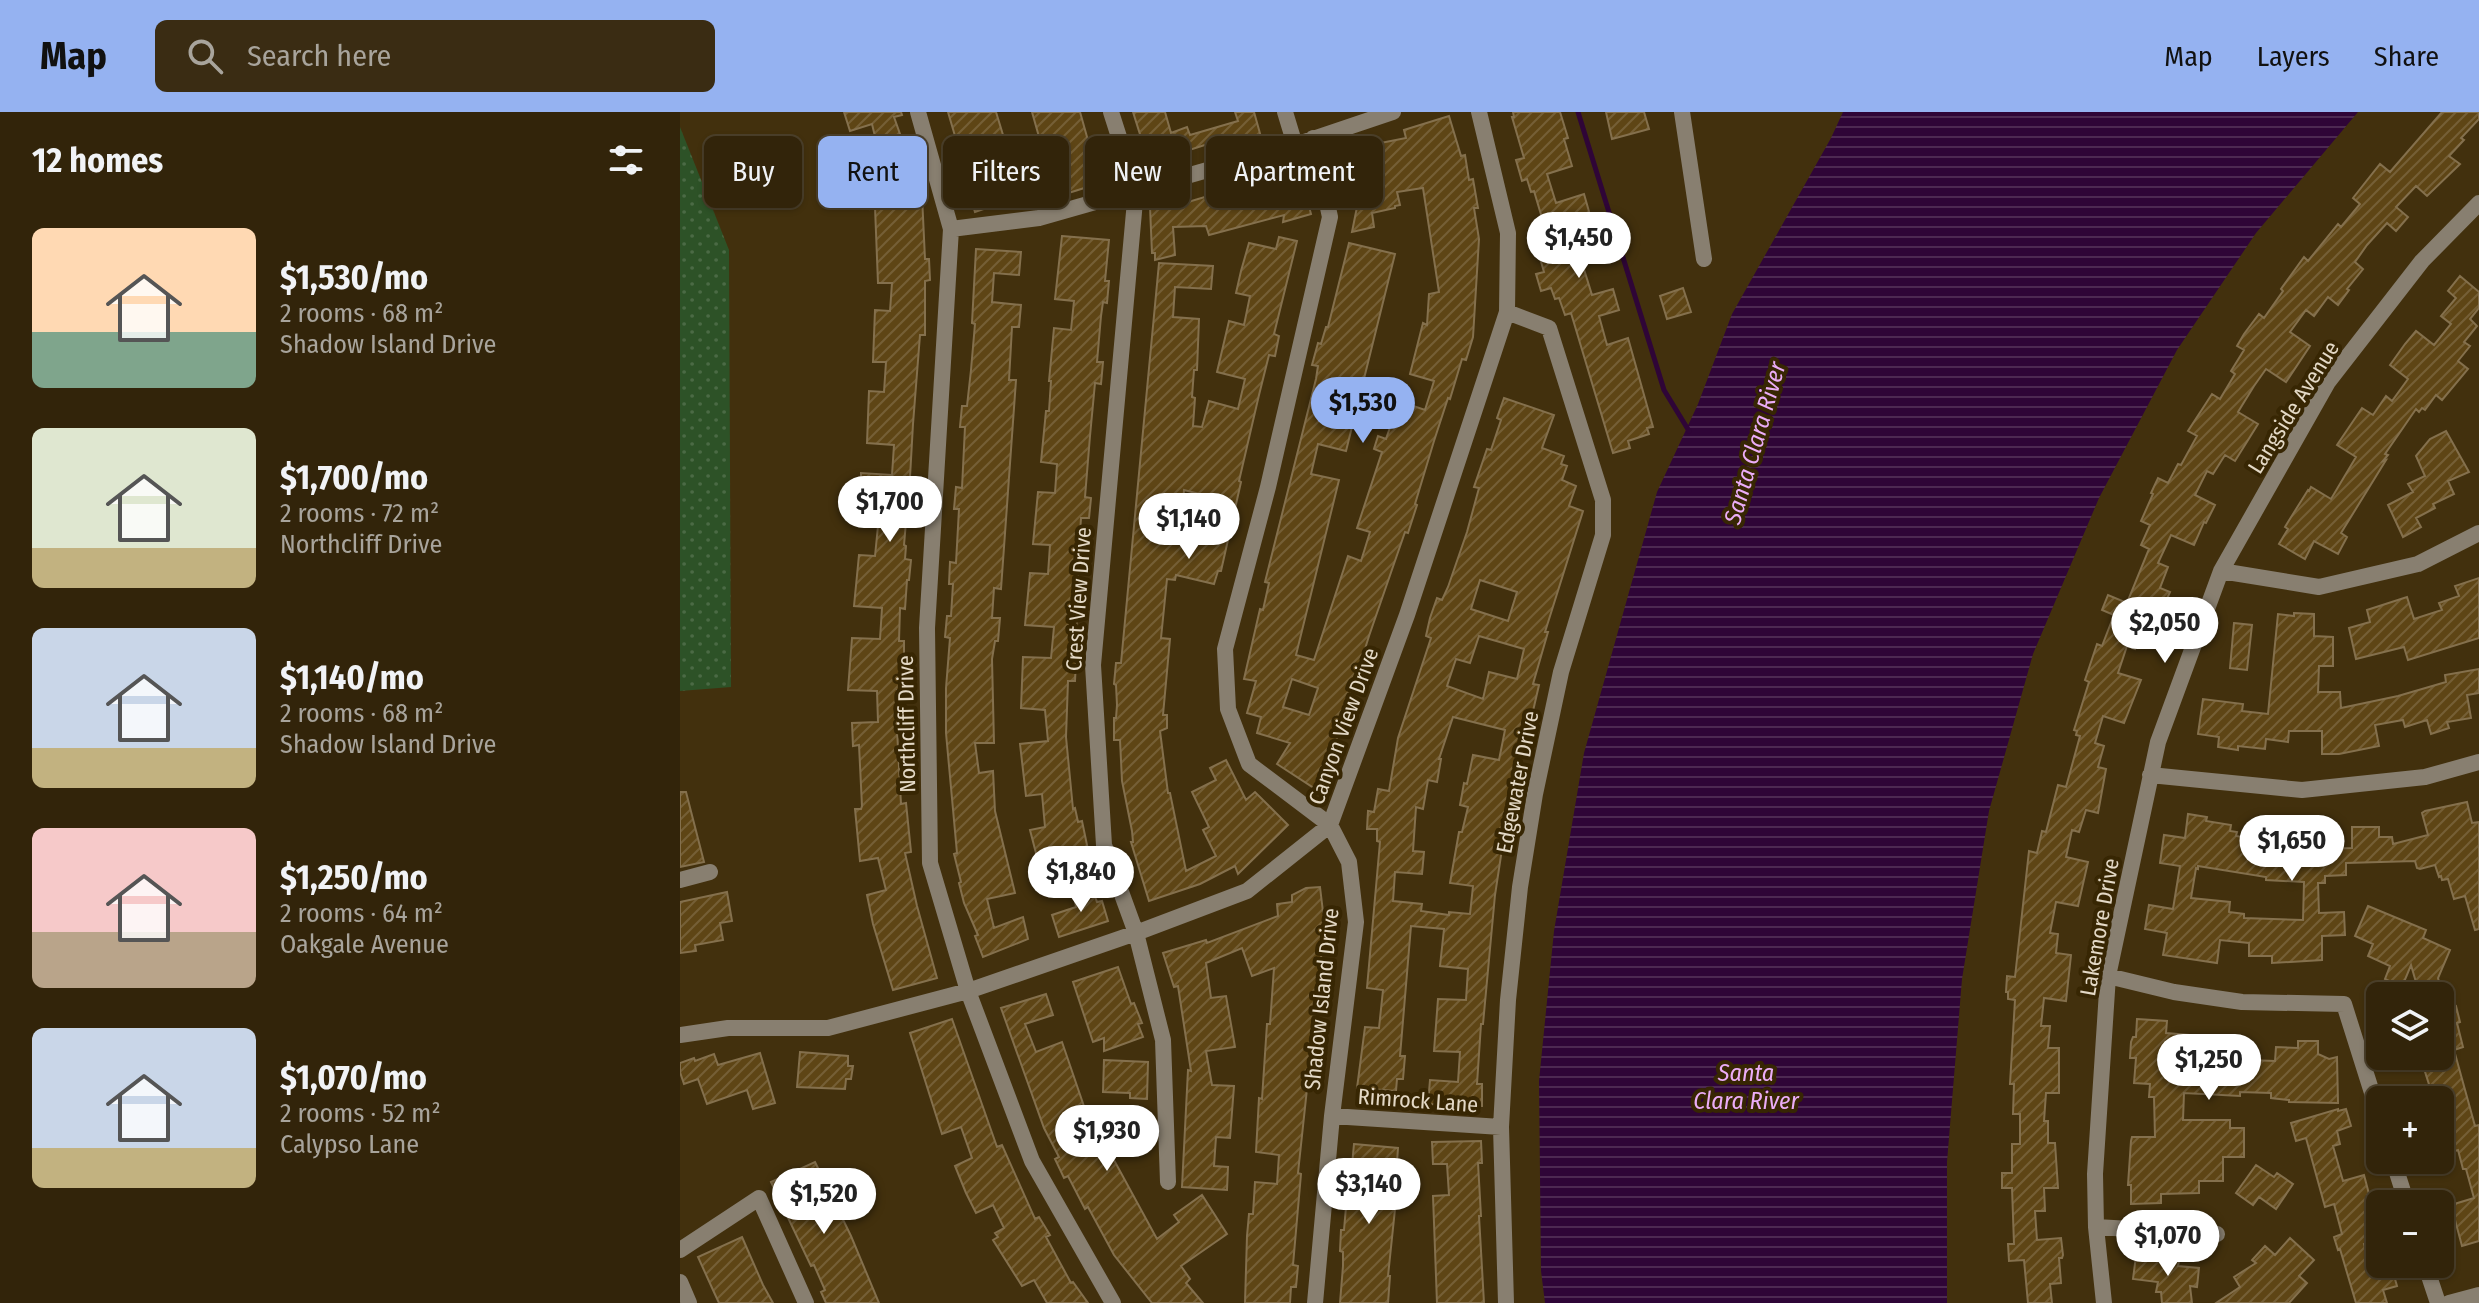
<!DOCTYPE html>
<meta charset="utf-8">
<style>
:root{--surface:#32240a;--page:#3a2c13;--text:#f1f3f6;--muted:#a8a49c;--line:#4d412b;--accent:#95b2f1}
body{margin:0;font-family:"Fira Sans Condensed",sans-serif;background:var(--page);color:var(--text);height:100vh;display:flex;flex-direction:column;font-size:30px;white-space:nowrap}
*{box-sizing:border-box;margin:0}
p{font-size:26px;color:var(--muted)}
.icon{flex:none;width:44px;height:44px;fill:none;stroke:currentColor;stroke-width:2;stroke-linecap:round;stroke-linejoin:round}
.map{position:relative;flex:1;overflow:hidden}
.sheet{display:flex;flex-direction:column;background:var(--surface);width:680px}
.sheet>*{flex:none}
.hud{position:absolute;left:24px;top:24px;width:760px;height:72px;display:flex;gap:16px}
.fabs{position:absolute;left:1686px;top:870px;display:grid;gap:16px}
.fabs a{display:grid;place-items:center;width:88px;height:88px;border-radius:12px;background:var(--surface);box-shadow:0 2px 6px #0004,0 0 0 2px var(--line);font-size:40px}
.price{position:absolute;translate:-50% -68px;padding:0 18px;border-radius:28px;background:#fff;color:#222;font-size:26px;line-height:52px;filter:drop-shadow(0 2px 4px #0008)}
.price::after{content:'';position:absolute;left:50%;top:48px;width:24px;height:18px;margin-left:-12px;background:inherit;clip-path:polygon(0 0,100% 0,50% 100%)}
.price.selected{background:var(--accent);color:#111}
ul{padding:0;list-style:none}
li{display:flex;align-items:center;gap:24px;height:200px;padding:0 32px}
li span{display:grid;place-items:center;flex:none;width:224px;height:160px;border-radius:12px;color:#555}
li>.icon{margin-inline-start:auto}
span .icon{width:96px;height:96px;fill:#fffc;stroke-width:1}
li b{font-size:34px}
h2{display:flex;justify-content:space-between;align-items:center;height:96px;padding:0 32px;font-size:34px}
.tag{padding:0 28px;border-radius:12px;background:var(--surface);box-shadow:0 2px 6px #0004,0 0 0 2px var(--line);font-size:28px;line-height:72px}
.tag.selected{background:var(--accent);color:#111}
header{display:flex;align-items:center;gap:48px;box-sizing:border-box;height:112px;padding:0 40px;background:var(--accent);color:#111}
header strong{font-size:38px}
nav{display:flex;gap:44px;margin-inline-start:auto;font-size:28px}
.search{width:560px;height:72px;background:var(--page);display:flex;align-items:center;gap:20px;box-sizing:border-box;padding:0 28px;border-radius:12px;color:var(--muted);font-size:30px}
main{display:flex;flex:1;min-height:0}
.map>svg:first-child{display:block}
.grass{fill:url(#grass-dots)}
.water{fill:url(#water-rules)}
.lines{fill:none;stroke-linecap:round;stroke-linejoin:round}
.stream{stroke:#2f0537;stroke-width:5}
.building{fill:url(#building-hatch);stroke:#84704d;stroke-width:2;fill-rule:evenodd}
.minor{stroke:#887f70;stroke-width:16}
.labels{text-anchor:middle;stroke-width:8;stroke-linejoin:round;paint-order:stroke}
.street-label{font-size:22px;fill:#e4d9c6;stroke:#372603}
.water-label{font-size:24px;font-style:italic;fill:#ebadf7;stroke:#372603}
</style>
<header>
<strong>Map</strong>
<div class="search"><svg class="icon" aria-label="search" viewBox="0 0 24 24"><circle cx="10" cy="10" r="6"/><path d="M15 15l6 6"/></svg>Search here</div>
<nav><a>Map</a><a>Layers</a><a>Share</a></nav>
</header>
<main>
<section class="sheet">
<h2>12 homes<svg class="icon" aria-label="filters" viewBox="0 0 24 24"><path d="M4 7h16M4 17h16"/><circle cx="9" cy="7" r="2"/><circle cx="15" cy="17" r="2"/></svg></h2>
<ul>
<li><span style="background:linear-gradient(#ffd9b3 65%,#7fa58c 0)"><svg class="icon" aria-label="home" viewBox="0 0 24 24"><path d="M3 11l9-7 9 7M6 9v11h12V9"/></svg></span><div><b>$1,530/mo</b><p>2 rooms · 68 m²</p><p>Shadow Island Drive</p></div></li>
<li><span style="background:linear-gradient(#dfe7d0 75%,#c2b280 0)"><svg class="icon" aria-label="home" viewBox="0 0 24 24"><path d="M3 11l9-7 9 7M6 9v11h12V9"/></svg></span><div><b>$1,700/mo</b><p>2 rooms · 72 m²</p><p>Northcliff Drive</p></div></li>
<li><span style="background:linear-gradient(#c9d6e8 75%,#c2b280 0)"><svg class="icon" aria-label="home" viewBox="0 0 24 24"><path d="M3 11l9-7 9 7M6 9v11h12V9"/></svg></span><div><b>$1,140/mo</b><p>2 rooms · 68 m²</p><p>Shadow Island Drive</p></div></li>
<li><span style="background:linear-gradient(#f6c9c9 65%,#b9a48a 0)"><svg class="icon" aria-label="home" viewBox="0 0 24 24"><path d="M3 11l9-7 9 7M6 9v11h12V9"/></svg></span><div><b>$1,250/mo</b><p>2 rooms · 64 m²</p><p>Oakgale Avenue</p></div></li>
<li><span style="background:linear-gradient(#c9d6e8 75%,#c2b280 0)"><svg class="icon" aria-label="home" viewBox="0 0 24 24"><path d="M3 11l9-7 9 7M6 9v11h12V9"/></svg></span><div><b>$1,070/mo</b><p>2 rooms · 52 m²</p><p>Calypso Lane</p></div></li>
</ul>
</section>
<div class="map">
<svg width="1799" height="1191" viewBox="0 0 1799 1191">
<defs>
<pattern id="grass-dots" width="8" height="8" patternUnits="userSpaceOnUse" patternTransform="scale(2)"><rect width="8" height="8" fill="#2d5227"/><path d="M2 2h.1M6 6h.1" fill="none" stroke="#4b6a45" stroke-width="1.8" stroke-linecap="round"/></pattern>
<pattern id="water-rules" width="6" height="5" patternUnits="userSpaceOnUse" patternTransform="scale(2)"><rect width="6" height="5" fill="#2f0537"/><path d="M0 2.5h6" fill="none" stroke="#4d2952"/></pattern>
<pattern id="building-hatch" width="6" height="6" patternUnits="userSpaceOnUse" patternTransform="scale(2)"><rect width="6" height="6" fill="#5e4515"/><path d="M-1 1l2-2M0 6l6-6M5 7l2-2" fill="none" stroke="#755f36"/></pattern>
</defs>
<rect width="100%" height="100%" fill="#42300d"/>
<!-- grass -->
<path class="grass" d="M0 15 49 138 51 575 0 579Z"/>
<!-- water -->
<path class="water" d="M1163 0H1678L1576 121 1497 238 1419 386 1353 542 1309 699 1282 867 1267 1050V1191H865L861 1159 859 969 874 819 904 641 977 380 1018 292 1052 202 1151 26Z"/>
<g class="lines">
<!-- stream -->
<path class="stream" d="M898 0 984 278 1009 319"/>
</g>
<!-- building -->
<path class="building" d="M164 0H221L222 3 214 5 225 36 230 35 235 55 242 84 245 147H249L250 168 245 169V223H240L233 312 230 365H234L232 387H228L224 433 226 434 225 447 231 448 229 468H227L225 497 220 496 219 529H224V550H221L220 578H217L216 599 221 692 226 691 231 740 225 741 237 794 257 866 213 878 193 812 187 783 206 778 198 746 180 749 175 697H181L182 694 179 633 173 634 172 611 198 610 197 579 168 578 172 526 200 527 202 496 174 494 179 443 195 444 198 414 180 413 181 361 212 363 214 333 187 331 189 279 204 280 206 250H193L195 198 210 199 212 171H198L195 95 190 97 179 46 199 41 192 12 170 19Z
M268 0H316L327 36 310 40 319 68 332 64 339 85 295 100 284 66 287 65Z
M352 0H400L420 71 376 85Z
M453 0H485L491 21 507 15 510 23 558 9 555 0H574L581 25 537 39 534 30 469 51Z
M833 0H880L888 26 884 27 892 54 867 62 876 91 904 82 910 103 898 107 907 135 898 138 912 183 933 177 939 198 919 204 927 233 948 226 973 315 967 316 969 322 948 329 950 336 933 341 891 201 885 203 879 186 875 187 871 176 861 179 856 162 864 160 858 139 866 136 857 108 862 106 854 79 851 80 847 67 842 69 836 48 844 46 832 5H834Z
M926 0H964L969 17 932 27Z
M1762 0H1799V7L1781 26 1784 28 1769 44 1780 52 1747 84 1736 74 1716 95 1728 105 1716 119 1707 111 1687 133 1675 150 1683 157 1667 177 1669 178 1658 193 1648 185 1634 204 1626 198 1610 220 1630 234 1606 270 1586 257 1574 274 1558 300 1578 312 1555 349 1545 343 1533 362 1527 359 1515 383 1535 393 1526 411 1524 410 1514 433 1491 423 1478 451 1488 455 1480 476 1490 480 1480 503 1482 504 1475 521 1463 516 1455 537 1447 534 1438 561 1461 568 1444 611 1423 604 1415 631 1424 634 1418 655 1426 657 1418 701 1406 698 1399 720 1392 718 1386 745 1408 750 1398 794 1376 790 1370 821 1378 822 1376 841 1391 843 1386 889 1364 886 1361 914H1370L1368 936H1379V981H1366L1364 1009H1368V1031H1375L1378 1076H1364L1365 1099H1355L1357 1128 1381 1126 1383 1143 1382 1146H1379L1381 1171 1370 1172 1372 1191H1348L1344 1148 1329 1149 1328 1132H1334L1332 1076H1322V1061H1332V1032H1340V1002H1333L1334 972H1330L1335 888 1328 887V880H1326L1327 864 1335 865 1349 739 1357 741 1362 719 1366 720 1378 673 1386 675 1400 624 1396 623 1397 619 1394 618 1409 570 1405 568 1417 532 1422 534 1434 503 1422 498 1428 483 1447 491 1469 437 1461 433 1470 413 1461 409 1473 382 1471 381 1478 366 1488 371 1498 352 1501 353 1517 324 1508 319 1532 282 1540 287 1555 262 1551 259 1564 238 1557 234 1564 222 1579 202 1584 206 1603 179 1601 177 1624 145 1628 149 1658 112 1661 115 1680 92 1673 86 1700 52 1710 60Z
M769 4 781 44 785 43 789 68 793 67 798 96H794L799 127 793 225 786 248 782 247 770 287 768 286 754 329 735 392 737 393 728 421 725 420 689 524 648 655 634 676 597 652 610 631 577 621 581 605 567 601 576 569 564 567 580 497 583 498 589 471 585 470 592 442 636 267 638 254 632 253 638 231 641 232 646 215H648L669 131 715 142 666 339 638 332 631 362 659 368 616 543 634 548 668 444 681 449 690 420 677 416 702 340 694 337 698 324 706 327 719 289 745 298 754 269 730 262 743 211 747 213 749 182 759 180 743 76 717 80 720 93 715 94V96L692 101 694 115 672 120 678 90 670 92 660 39 726 26 724 18ZM612 567 638 576 629 603 603 595Z
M619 57 631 102 603 110 604 103 529 123 526 114 493 115 495 143 475 148V141H472L470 95 498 93Z
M382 124 429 128 425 169H429L427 191 423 190 421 204 417 250H423L421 272 415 271 410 324 405 385 411 386 409 406H401L398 452V466L402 467 400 487 396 516 391 515 390 548H396L395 569H388L386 625 393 697 395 696 398 710 402 709 412 757 406 759 408 765 364 772 350 718 365 715 362 682 346 684 340 632 368 629 365 598 341 596 343 545 371 546 374 515 345 513 350 461 368 462 370 433 353 432 358 380 375 381 377 352 361 350 366 299H369L371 269H369L374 216 391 218 394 189 375 187Z
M599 125 617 129 594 222 599 224 595 244 589 243 579 283 559 369 561 370 541 459H538L534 472 496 463 495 468 487 467 481 526 490 527 483 603H487V616L480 619 488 681H490L506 759 536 744 523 718 529 715 512 680 536 668 530 656 546 648 566 688 575 680 608 713 558 762 555 754 520 772 469 789 451 730H453L452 719 442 669 440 628H434V606H436L437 593 436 573 434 572 436 551H441L479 151 533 154 531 177 495 175 493 205 519 207 517 258H514L512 285 515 286 513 314 522 315 529 289 558 297 565 267 537 260 549 209 564 213 570 184 556 181 561 159 569 131 596 137ZM504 378 535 386 526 424 501 418Z
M296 137 341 140 339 163 314 161 312 190 341 193 339 215H332L329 268H336L321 477 314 476 312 506H320L318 529H315L312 547 314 631H295L299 661 313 659 315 699 335 781 307 787 314 816 343 805 348 827 303 845 295 824 298 823 284 791 279 771 281 770 274 742 277 741 266 621V576L270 526 265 525 267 504H271L273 472H269L270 450 276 451 279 397H274L276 375 282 376 285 315H280L282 294H287L291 258 295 212 292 211Z
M1780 164 1799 180V196L1790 207 1797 214 1784 230 1790 234 1778 249 1788 257 1762 288 1756 283 1745 298 1742 296 1739 300 1736 297 1705 342 1708 343 1703 349 1706 348 1661 421 1667 425 1658 442 1634 429 1625 447 1599 432 1608 417 1605 415 1608 410 1628 378 1629 379 1631 375 1651 387 1676 345 1657 333 1682 296 1693 303 1706 284 1712 289 1728 267 1710 253 1725 232 1736 219 1754 233 1771 212 1761 204 1776 186 1768 179Z
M1003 176 1011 200 987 207 980 184Z
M824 286 874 303 862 336 884 344 881 352 887 354 882 368 896 374 889 394 903 399 865 520H868L853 572 859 573 850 612 846 611 829 691 815 783 803 912H801L797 972H802V994L748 992 750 968 778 970 780 940 754 939 758 887 786 888 788 857 760 854 764 817 731 814 720 944H725L723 967H717L716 979 677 976 685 915 699 916 703 878 687 876 700 730 697 729V717H687L688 699 694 700 698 677 709 679 718 626 751 526 746 524 750 506 757 486 762 488 768 475 787 420 799 376 794 375 807 337 811 338 821 308 817 306ZM800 468 837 480 828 509 791 497ZM799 524 844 537 837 567 809 560 803 587 767 574 776 547 790 551ZM773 605 825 618 819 648 793 643 787 672 784 671 780 693 788 695 782 720H779L770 771 793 774 790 802 769 800V803L741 799 742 792 713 789 715 760 742 762 744 740 733 739 736 695 743 697 748 668 757 670 761 647H759Z
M1766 319 1789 360 1768 369 1774 382 1753 392 1755 396 1736 406 1741 415 1723 425 1708 393 1733 380 1728 372 1745 364 1736 344 1750 327Z
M1799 466V526L1728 548 1724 535 1676 547 1669 516 1690 510 1687 498 1727 485 1734 507 1762 498 1759 491 1779 484 1775 474Z
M1614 501 1634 502V524L1653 525V554H1639L1638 580H1660L1661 596 1718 584 1766 570 1765 563 1799 557V581L1787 583 1791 606 1767 610 1769 616 1751 622 1747 608 1725 615 1723 608 1695 613 1699 634 1659 642H1642V619H1609L1608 630 1586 627 1585 637 1558 634V638L1538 635 1539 625 1518 622 1523 587 1563 592 1562 599 1588 602 1598 502 1614 504Z
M1554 511 1572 513 1567 558 1550 556Z
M0 680H6L24 750 0 755Z
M1787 690 1792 711 1799 710V817L1795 818 1785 784 1774 787 1768 767 1762 768 1761 764 1759 765 1755 753 1740 757 1737 756 1735 749 1666 751V763L1645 764V771H1638L1639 801 1664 800 1665 823 1642 824V848L1592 851V844H1569V831L1540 828 1537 851 1483 843 1487 821 1465 817 1469 793 1493 797 1500 754 1480 751 1484 723 1505 726 1508 702 1527 705 1526 709 1551 713 1550 719 1557 720 1556 724 1574 727 1599 728 1600 714 1624 715 1642 713 1643 737 1672 736V715H1699V725H1712L1713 732 1748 723 1742 701 1745 699ZM1518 754 1586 765V768L1624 770 1623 808 1564 806V802L1549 800 1550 790 1511 786 1516 756 1518 757Z
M640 775 643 800 646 799 618 1061 621 1062 613 1153 618 1154 616 1175H611L610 1191H565L567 1124 569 1102H573L575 1070 597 1072 599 1043 576 1040 579 986 582 987 587 912H590L594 856 572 864 562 836 526 851 531 886 546 884 555 935 526 939 532 973 554 974 550 1026 536 1025 534 1054 548 1055 547 1078 502 1075 508 958 511 959 498 874 494 875 483 841 526 828 527 831 598 804 597 792 612 790V783L626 776Z
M412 776 417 790 422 789 428 809 379 825 372 803 396 795 394 783Z
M47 780 52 809 40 811 43 828 15 833 16 839 0 841V790Z
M1688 794 1746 818 1743 826 1770 838 1758 866 1763 884H1740L1731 853 1722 875 1705 867 1710 854 1688 844 1693 832 1675 824Z
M438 855 451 892 454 891 462 911 458 912 463 925 424 939V926L413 930 393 870Z
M366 882 373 903 345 912 356 940 382 930 421 1044 422 1026 477 1127 499 1110 494 1103 522 1083 547 1122 501 1154 510 1167 506 1171 523 1191H472L434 1143 408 1095 405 1097 388 1064 384 1066 375 1047 379 1045 364 1016 321 896Z
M1776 894 1780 910 1777 911 1783 935 1774 938 1795 1014 1799 1013V1129L1782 1134 1771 1093 1794 1086 1786 1057H1783L1778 1038 1760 1044V988H1754L1740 944H1760V898Z
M272 907 317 1035 322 1033 355 1107 359 1105 370 1123 366 1125 391 1171 393 1170 408 1191H367L354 1168 342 1174 313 1128 318 1125 315 1121 324 1116 313 1093 296 1101 286 1081 275 1054 292 1046 281 1015 262 1022 230 921Z
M1457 907 1487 909 1486 921 1569 928 1568 948 1595 949 1596 935 1618 936V929H1638V942L1649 947 1657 945 1658 991 1609 990V988L1591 986V981L1560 980V984L1504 981 1503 1008H1550V1016H1564V1045H1543V1069H1519V1081L1481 1082V1091L1451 1092V1073H1448L1451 1029 1452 1025H1475L1474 985H1469L1470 972 1454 971 1456 946H1450L1451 930 1453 925H1456Z
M120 940 168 944V954H173L171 967H166L165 977 117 975Z
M80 941 95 991 73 997 67 978 27 992 18 967 4 972 0 960V951L14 946 15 949 34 942 38 953Z
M424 948 468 950 467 987 450 986V981L423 980Z
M1658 997V999L1666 997 1671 1014 1657 1019 1660 1032 1653 1034 1663 1069 1684 1063 1689 1082 1687 1083 1694 1107 1685 1110 1690 1130 1684 1132 1691 1159 1711 1153 1717 1174 1703 1178 1707 1191H1676L1660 1137 1658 1138 1654 1125 1662 1122 1654 1092 1645 1095 1626 1026 1616 1029 1611 1011Z
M801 1029 802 1051H798L801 1104H799L804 1191H757L753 1084 769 1083 767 1052H753L752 1030Z
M674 1032 718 1036 715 1078H717L708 1164H710L708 1191H660L663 1154V1140L660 1139 661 1118H664L666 1095 668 1096Z
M135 1050 171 1124 199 1191H146L141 1180 145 1178 134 1153 131 1154 91 1070Z
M1576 1053 1594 1065 1597 1061 1613 1072 1596 1097 1579 1085 1573 1093 1556 1081Z
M62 1125 83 1173 93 1191H39L33 1178 18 1145Z
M1610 1126 1634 1148 1619 1164 1627 1171 1609 1191H1536L1560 1175 1554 1165 1576 1151 1572 1148 1585 1134 1595 1143Z
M1456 1144 1499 1149 1498 1154 1519 1156 1517 1175 1510 1174 1512 1191H1482L1481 1180H1476L1478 1170 1453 1167Z"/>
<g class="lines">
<!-- minor -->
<path class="minor" d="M238 0 271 117 247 516 250 751 288 879 352 1049 433 1191
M431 0 456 78 413 553 424 733 456 821 483 928 488 1070
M605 0 615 33
M1002 0 1024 147
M633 26 650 105 588 375 545 537 548 597 569 652 650 713 669 750 676 810 652 1004 635 1191
M271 117 359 106 615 33 713 0
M1541 459 1639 475 1738 452 1799 421
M1470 663 1622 678 1745 665 1799 650
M0 768 30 760
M1428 864 1494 880 1562 890 1664 892 1700 1006
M0 923 48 916H148L288 879 456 821 567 779 650 713 727 503 827 200 828 121 799 0
M652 1004 821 1015
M1713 1048 1727 1092
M1416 1115 1537 1122
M0 1138 79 1086 126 1191
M1745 1152 1758 1191
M0 1170 9 1191
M826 1191 821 1015 828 888 840 775 855 682 881 560 923 423V388L869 216 827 200
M1424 1191 1416 1115 1415 1062 1428 864 1478 630 1541 459 1648 270 1742 149 1799 91
M1769 1191 1799 1183"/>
</g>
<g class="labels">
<!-- street labels -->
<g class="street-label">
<text transform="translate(1613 295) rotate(-58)" y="8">Langside Avenue</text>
<text transform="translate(398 487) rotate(-86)" y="8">Crest View Drive</text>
<text transform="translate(226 612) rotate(-91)" y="8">Northcliff Drive</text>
<text transform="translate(663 614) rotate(-70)" y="8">Canyon View Drive</text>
<text transform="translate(837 670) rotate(-79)" y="8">Edgewater Drive</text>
<text transform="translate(1419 815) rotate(-80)" y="8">Lakemore Drive</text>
<text transform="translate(641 887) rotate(-84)" y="8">Shadow Island Drive</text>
<text transform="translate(738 988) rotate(4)" y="8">Rimrock Lane</text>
</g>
<!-- water labels -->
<g class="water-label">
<text transform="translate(1075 331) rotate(-74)" y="8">Santa Clara River</text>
<text x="1066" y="969">Santa<tspan x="1066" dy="28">Clara River</tspan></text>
</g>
</g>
</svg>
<div class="fabs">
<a><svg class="icon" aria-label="layers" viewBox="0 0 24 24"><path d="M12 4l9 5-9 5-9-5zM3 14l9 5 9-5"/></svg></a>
<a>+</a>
<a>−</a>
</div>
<b class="price" style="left:899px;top:168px">$1,450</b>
<b class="price selected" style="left:683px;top:333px">$1,530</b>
<b class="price" style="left:210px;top:432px">$1,700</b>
<b class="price" style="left:509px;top:449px">$1,140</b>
<b class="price" style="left:1485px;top:553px">$2,050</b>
<b class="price" style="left:1612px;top:771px">$1,650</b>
<b class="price" style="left:401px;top:802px">$1,840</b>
<b class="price" style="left:1529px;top:990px">$1,250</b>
<b class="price" style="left:427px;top:1061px">$1,930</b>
<b class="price" style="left:689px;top:1114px">$3,140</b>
<b class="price" style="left:144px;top:1124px">$1,520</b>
<b class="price" style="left:1488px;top:1166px">$1,070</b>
<div class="hud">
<a class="tag">Buy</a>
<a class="tag selected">Rent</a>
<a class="tag">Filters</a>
<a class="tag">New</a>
<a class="tag">Apartment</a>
</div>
</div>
</main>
